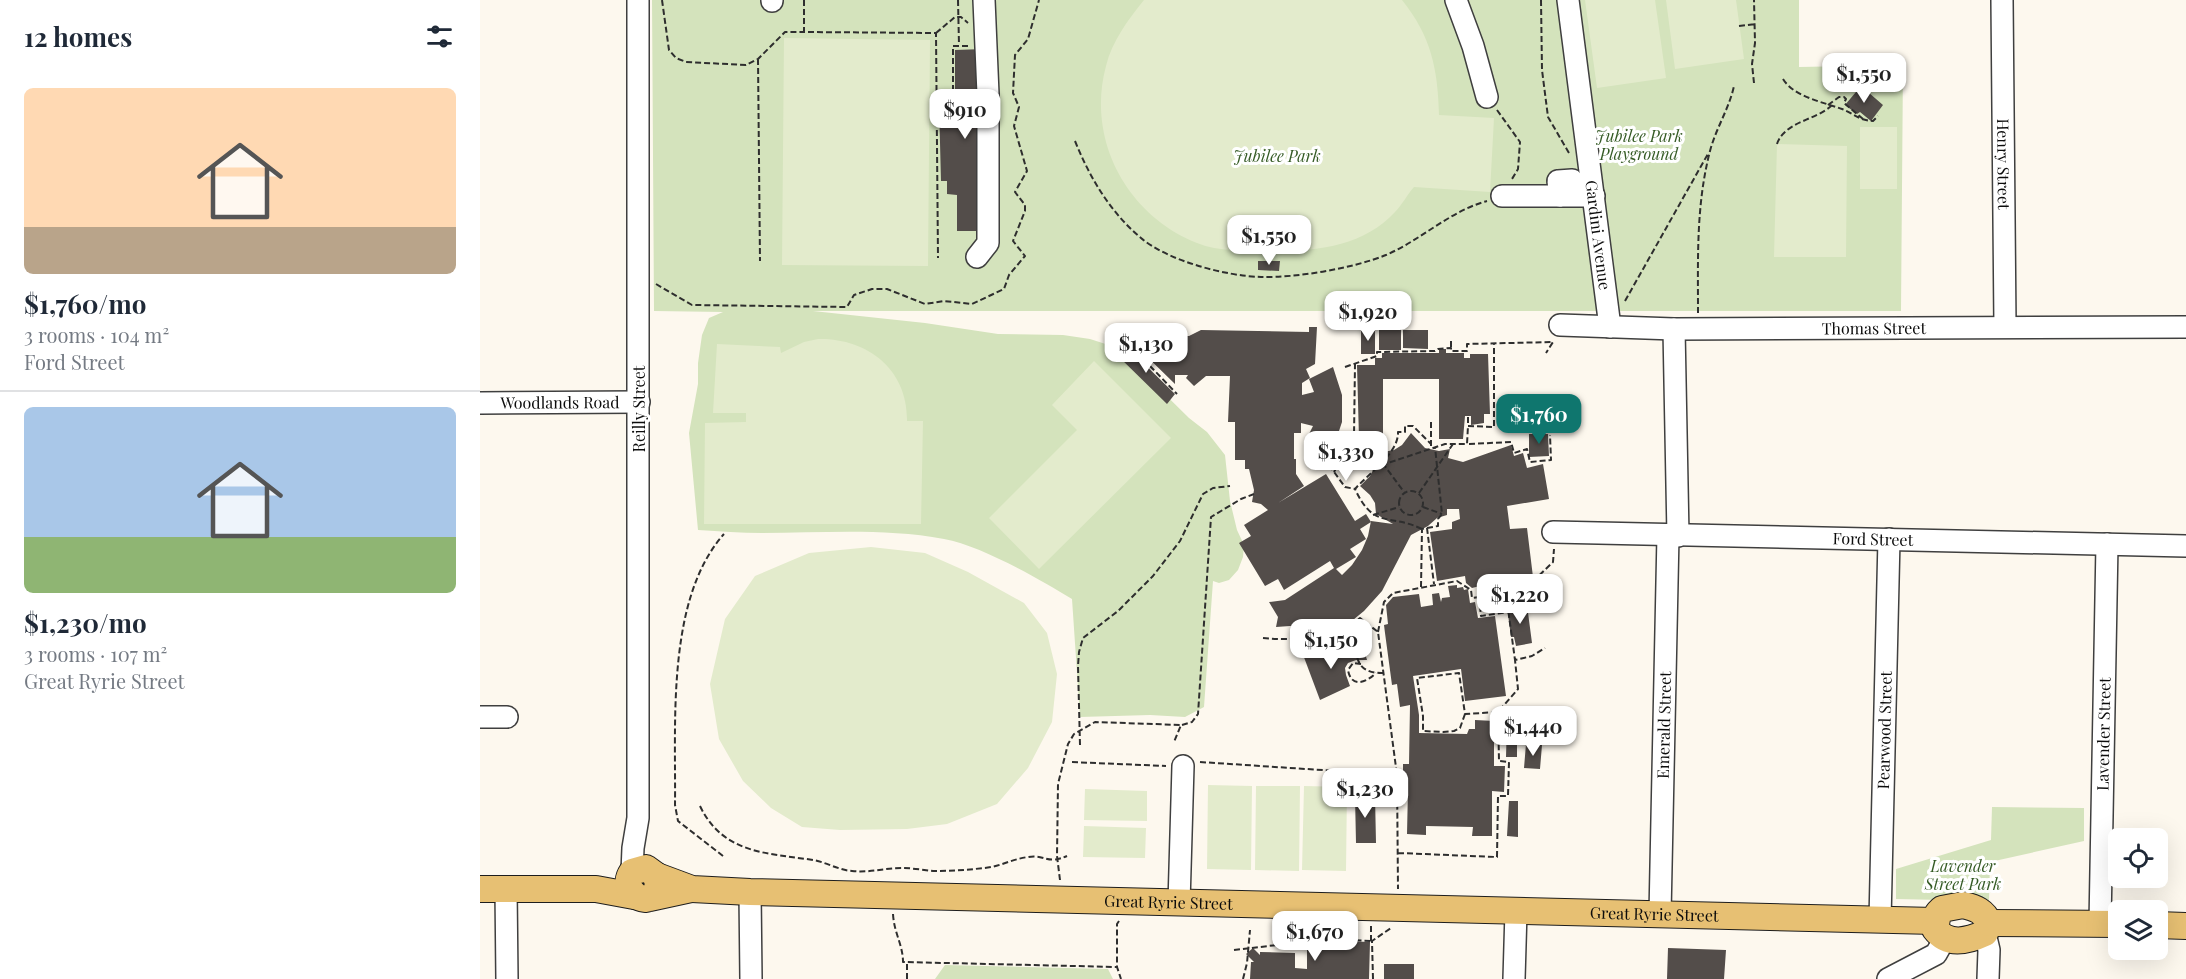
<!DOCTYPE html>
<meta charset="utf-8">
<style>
:root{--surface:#fff;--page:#f2f2f3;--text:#1f2937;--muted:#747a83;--line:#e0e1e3;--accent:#0f766e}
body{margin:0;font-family:"Playfair Display",serif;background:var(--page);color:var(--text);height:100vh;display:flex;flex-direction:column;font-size:22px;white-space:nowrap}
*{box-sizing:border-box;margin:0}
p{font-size:20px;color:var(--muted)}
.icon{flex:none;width:33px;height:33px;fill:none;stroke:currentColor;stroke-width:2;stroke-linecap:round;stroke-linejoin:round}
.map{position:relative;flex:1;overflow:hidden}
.panel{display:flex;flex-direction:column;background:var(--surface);width:480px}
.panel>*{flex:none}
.fabs{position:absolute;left:1628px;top:828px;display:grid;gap:12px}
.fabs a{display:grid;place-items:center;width:60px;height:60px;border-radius:9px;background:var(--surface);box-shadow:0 6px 24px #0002;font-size:30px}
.price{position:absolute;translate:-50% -51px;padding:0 14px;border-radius:12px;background:#fff;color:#222;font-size:20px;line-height:39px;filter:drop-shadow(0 2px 3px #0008)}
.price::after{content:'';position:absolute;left:50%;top:36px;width:18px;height:14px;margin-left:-9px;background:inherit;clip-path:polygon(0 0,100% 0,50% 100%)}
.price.current{background:var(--accent);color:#fff}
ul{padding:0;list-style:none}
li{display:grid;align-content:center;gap:12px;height:318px;padding:0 24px}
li+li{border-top:2px solid var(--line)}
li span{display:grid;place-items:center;height:186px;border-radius:9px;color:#555}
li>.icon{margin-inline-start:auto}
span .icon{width:108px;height:108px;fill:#fffc;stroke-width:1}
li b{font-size:26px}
h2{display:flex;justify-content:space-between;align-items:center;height:72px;padding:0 24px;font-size:26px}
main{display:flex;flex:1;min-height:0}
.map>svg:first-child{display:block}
.green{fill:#d4e3bc}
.pitch{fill:#e3ebcc}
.building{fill:#534d4a}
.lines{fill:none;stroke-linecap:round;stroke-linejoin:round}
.minor-casing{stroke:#3f3f3f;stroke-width:24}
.major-casing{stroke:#1d1d1d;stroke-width:28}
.path{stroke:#2e2e2e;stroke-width:2;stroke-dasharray:6 3;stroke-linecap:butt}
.minor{stroke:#fff;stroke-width:21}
.major{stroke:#e7c073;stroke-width:26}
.labels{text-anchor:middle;stroke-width:6;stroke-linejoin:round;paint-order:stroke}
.park-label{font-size:16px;font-style:italic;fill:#355b25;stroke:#fff}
.street-label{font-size:16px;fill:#0c0c0c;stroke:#fff}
</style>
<main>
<section class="panel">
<h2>12 homes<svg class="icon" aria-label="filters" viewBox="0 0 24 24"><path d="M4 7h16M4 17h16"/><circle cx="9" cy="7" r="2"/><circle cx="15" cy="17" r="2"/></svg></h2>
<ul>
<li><span style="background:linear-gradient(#ffd9b3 75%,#b9a48a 0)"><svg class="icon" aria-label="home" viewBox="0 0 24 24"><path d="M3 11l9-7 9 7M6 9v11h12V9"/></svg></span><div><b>$1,760/mo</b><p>3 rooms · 104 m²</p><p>Ford Street</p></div></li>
<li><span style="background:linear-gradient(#a9c7e8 70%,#8fb573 0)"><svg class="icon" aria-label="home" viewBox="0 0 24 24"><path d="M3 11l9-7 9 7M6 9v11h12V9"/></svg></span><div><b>$1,230/mo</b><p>3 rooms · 107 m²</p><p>Great Ryrie Street</p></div></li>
</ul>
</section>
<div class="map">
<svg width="1706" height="979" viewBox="0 0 1706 979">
<rect width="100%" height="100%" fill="#fdf8ee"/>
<!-- green -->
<path class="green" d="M172 0H1319V67L1423 65 1421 311H333L445 323 518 334 583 335 610 339 638 348 709 418 727 432 745 455 750 501 757 530 764 545 763 557 758 570 749 580 739 583 733 581 724 707 705 717 670 715 600 717 592 599C559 579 502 546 464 539 404 528 343 533 282 533 261 533 240 531 218 530L209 433 218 384V363L222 335 229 318 243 312 174 311Z
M1512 807 1604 808V841L1510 862 1509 901 1416 899V869L1511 840Z
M465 965 628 969 633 979H455Z"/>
<!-- pitch -->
<path class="pitch" d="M664 0H922C951 36 958 69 959 115L1014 118 1010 192 934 187C927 195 922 205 915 212 883 247 833 252 788 251 765 250 739 252 717 243 647 215 606 140 626 66 632 41 648 20 664 0Z
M1105 0H1175L1186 78 1117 88Z
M1186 0H1256L1264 59 1195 69Z
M304 38 450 40 448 266 302 265Z
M1380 127H1417V189H1380Z
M1297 144 1367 146 1366 257H1294Z
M338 339C387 338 428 369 427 421H443L441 524H224L225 423 266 422V413H233L237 344 300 347 301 353 324 342Z
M614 361 691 438 559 569 509 518 597 430 572 405Z
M391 547 445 553 488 572 544 603 567 633 577 674 572 722 548 768 517 804 467 824 427 829 360 830 322 827 291 808 263 781 239 739 230 684 245 619 275 576 329 553Z
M728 785 772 786 771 870 727 869Z
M776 786H820L819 871 775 870Z
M824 786 867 787 866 871 822 870Z
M605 789 667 791V821L604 820Z
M604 826 666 828 665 858 603 857Z"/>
<!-- building -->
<path class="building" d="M504 49 505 231H477V195L467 194V181H461L459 104H466V95H475V50Z
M1381 86 1403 105 1391 121 1380 112 1377 114 1365 105Z
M778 261H800L799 271 778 270Z
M829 327H837L835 364 826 369 830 378 822 383V395L834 392 829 379 853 367 862 395V422L854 446 844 462 838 457 841 453 825 442 833 426 821 423V433H814V459H816V474L824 486 798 503 846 474 875 521 886 514 891 522 880 529 886 539 870 549 876 557 856 569 862 575 872 565 882 550 888 536 891 521 913 524 896 514 895 503 890 495 880 486 890 476 894 468 893 451 903 452 914 450 922 445 931 433 945 448 959 451 970 449 968 458 983 462 1031 445 1034 456 1043 453 1047 468 1063 464 1069 499 1027 506 1030 529 1047 528 1053 577 1038 579V583L1001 588 1000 586 992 588 986 583 985 576 957 581 950 532 972 529V522L980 519 979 509H967V515L957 518 948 526 931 535 902 591 884 611 873 620 845 633 841 620 824 625 796 627 798 617 789 602 805 600 854 568 850 561 804 590 798 579 785 586 759 543 771 536 764 525 788 510 781 504 772 502 774 490 769 469H765V460H755V422H748L750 376H726L714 386 706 378 708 375H695V384L653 343 658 339 654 334 659 329 696 330V336H709L721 330 829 332Z
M899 328H921V350H899Z
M923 330H948V349L923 348Z
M881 331H895V354H881Z
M645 345 695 394 687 404 637 355Z
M959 349H966V353H984V358H990V354H1008L1010 414H1004V423L991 425V416H985L983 439H959V379H903V439H879L877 365H895V358H902V353H959Z
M1049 434H1068L1069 456 1049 457Z
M977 585V588L983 587 984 590 988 589 990 603 995 602 998 618 1015 616 1026 696 985 701 981 669 933 676 939 715V733L987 734 989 729H995V720L1014 721V766H1025L1024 792 1012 791V836H992L993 827 946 826V835L927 834 928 789H923V764H929L930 705 920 707 917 684 912 685 905 633 904 625 908 624 906 605 913 597 939 594 941 607 953 605 952 594 959 593 961 602 962 598 970 597 968 586Z
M1047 605 1052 643 1036 646 1034 637H1031L1027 607Z
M870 648 885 653 887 660H876L868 663 865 668 866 675 870 686 840 700 822 652 862 653Z
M1027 721 1037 722V757H1026Z
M1046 744 1062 745 1060 769 1044 768Z
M875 796H895L896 843H876Z
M1029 801H1038V837L1027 836Z
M827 940 890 942 889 979H770L771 962H774L766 954 773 948 780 955V952L815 953V968L827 969Z
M1188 948 1246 950 1244 979H1187Z
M904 964H934V979H904Z"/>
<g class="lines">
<!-- minor casing -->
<g class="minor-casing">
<g id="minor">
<path d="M976 0 993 46 1007 97"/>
<path id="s1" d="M1088 0 1130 327"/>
<path id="s2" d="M1522 0 1525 326"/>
<path d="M292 1V0"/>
<path d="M1022 196H1114"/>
<path d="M1080 196 1078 181 1092 180 1099 195"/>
<path d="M497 257 508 243V94L504 0"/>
<path id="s3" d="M1080 325 1194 329 1706 327"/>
<path d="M1194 329 1198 536"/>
<path id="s4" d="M0 403 159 402"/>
<path id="s5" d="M1073 532 1706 546"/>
<path d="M0 717H27"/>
<path d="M152 872 153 848 158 818V0"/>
<path d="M26 889 27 979"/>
<path d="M270 892 271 979"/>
<path d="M699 903 703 766"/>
<path id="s6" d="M1180 914 1188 535"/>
<path id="s7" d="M1400 920 1409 539"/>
<path id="s8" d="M1620 924 1627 544"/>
<path d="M1505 933 1509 950 1508 979"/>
<path d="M1034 979 1036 911"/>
<path d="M1408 979 1456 954 1465 938"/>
</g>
</g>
<!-- major casing -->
<g class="major-casing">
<g id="major">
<path id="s9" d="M177 876 212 889 270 892 1455 921"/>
<path d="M0 889H116L154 896"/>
<path d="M170 898 178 890 177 876 166 868 152 872C144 884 151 897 165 899L211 889"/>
<path d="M1483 905C1496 908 1504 911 1509 923L1505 933C1488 941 1468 946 1455 929L1458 913 1462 909Z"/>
<path d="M1509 923 1638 924"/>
<path d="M1677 925 1706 926"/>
</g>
</g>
<!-- path -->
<path class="path" d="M182 0 189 50 196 58 206 62 266 65 278 59 305 32H324
M324 0V32L456 33 458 258
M478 0 479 45
M1061 0 1062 70 1068 117 1089 153
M1259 26 1275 24
M456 33 475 17H481L488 23
M278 59 280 261
M1303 79C1314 97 1343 102 1362 109 1375 114 1377 120 1393 121L1398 116
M1274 83 1272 64 1275 43 1274 0
M457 93H473V46H488
M1348 105 1359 97H1364L1366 99 1364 103 1383 119
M1017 110 1040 142 1038 169 1032 179
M595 141C610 178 630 212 661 238 688 261 746 276 781 277 817 278 874 268 906 255 941 240 970 211 1007 201
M1297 144C1304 122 1336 120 1351 106
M176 284 212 305 367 307 374 295 392 289H407L445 304 464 301 492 304 524 289 529 275 545 256 533 241 545 211V205L535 192 547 171 534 126 539 107 533 93 535 55 548 39 559 0
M1145 301 1229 152
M1218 313C1218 258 1216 205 1230 151 1236 128 1249 109 1254 86
M645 340 697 394
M971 341V348
M865 367 897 356V352L955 351 958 349 971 348V351H987V344L1073 342 1066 353
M988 417V426L1014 427V343
M951 422V448
M866 439 899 466 965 444H987L988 426
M890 440V446L924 492
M989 444 1031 442 1034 453 1047 449 1050 462 1071 460 1070 435
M849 465 865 487 875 489
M854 472 874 436 875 364
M919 503a12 12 0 1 1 24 0a12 12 0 1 1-24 0Z
M939 493 973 444
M943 507 962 514
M893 515 919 507
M947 528 958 526V519L962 514 955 447
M942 529C909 513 894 530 875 489 888 474 919 453 918 432H925V426H933L951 444
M1029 585 1030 593
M941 587 942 529 947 528 954 584
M1012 587 1013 595
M1026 594 1035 660
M999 597 1001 616 1029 612
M884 623C874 644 869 674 903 673
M898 632 904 602 913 593 977 581 991 590 992 598 1037 592 1045 589 1073 562 1074 549
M783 638C816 641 852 639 880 618L898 632 917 775 918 889
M881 664 873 663 868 670C871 688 886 683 896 673
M985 714 980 728 974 731 963 732 943 731V716L937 678 979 673 985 714 1018 712 1038 689 1035 660 1052 656 1065 648
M702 725 712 722 718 714 731 517 761 499 774 494
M600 745 598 666 599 652 603 638 638 611 673 576 700 541 723 494 733 488 750 486
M592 762 686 766
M720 762 917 775
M220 806C243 854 287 853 333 860 346 862 358 870 372 871 389 873 405 868 422 868 432 868 443 870 453 871 470 871 487 870 504 868 519 867 532 859 548 857 565 854 567 865 587 856
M918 853 1017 857 1018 796H1028L1029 762 1019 761 1018 712
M243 856 198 821 195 805C196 723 186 599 244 534
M580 880 577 856 578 784 588 744 594 734 615 722 701 725 694 742
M413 914C414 933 423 945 423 962L637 967
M639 921 637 924V967L641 979
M891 941V926
M754 950 823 942V938L892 941
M427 979V964
M763 979 767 963 770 930
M893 979 892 941 911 928"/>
<!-- minor -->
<use href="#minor" class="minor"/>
<!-- major -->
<use href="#major" class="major"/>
</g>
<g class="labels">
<!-- park labels -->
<g class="park-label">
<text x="1159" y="142">Jubilee Park<tspan x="1159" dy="18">Playground</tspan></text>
<text x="797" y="162">Jubilee Park</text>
<text x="1483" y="872">Lavender<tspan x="1483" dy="18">Street Park</tspan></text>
</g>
<!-- street labels -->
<g class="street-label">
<text dy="6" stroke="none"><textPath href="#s2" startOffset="164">Henry Street</textPath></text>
<text dy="6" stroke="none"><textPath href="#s1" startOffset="237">Gardini Avenue</textPath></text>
<text dy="6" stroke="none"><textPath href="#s3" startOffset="314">Thomas Street</textPath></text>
<text dy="6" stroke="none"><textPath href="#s4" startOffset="80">Woodlands Road</textPath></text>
<text transform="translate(159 409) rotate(-90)" y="6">Reilly Street</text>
<text dy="6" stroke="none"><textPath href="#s5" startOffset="320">Ford Street</textPath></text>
<text dy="6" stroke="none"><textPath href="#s6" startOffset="189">Emerald Street</textPath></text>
<text dy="6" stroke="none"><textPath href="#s7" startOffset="190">Pearwood Street</textPath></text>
<text dy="6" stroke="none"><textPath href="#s8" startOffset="190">Lavender Street</textPath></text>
<text dy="6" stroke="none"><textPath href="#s9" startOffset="514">Great Ryrie Street</textPath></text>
<text dy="6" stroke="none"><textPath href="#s9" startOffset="1000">Great Ryrie Street</textPath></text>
</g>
</g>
</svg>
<div class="fabs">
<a><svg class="icon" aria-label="locate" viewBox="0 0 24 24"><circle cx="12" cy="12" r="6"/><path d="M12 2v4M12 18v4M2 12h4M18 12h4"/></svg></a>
<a><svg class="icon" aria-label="layers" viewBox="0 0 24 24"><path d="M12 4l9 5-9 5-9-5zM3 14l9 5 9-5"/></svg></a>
</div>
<b class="price" style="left:1384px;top:104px">$1,550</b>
<b class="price" style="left:485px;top:140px">$910</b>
<b class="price" style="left:789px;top:266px">$1,550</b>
<b class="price" style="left:888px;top:342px">$1,920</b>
<b class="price" style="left:666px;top:374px">$1,130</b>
<b class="price current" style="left:1059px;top:445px">$1,760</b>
<b class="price" style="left:866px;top:482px">$1,330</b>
<b class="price" style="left:1040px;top:625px">$1,220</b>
<b class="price" style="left:851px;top:670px">$1,150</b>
<b class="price" style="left:1053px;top:757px">$1,440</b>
<b class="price" style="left:885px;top:819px">$1,230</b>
<b class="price" style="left:835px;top:962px">$1,670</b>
</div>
</main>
